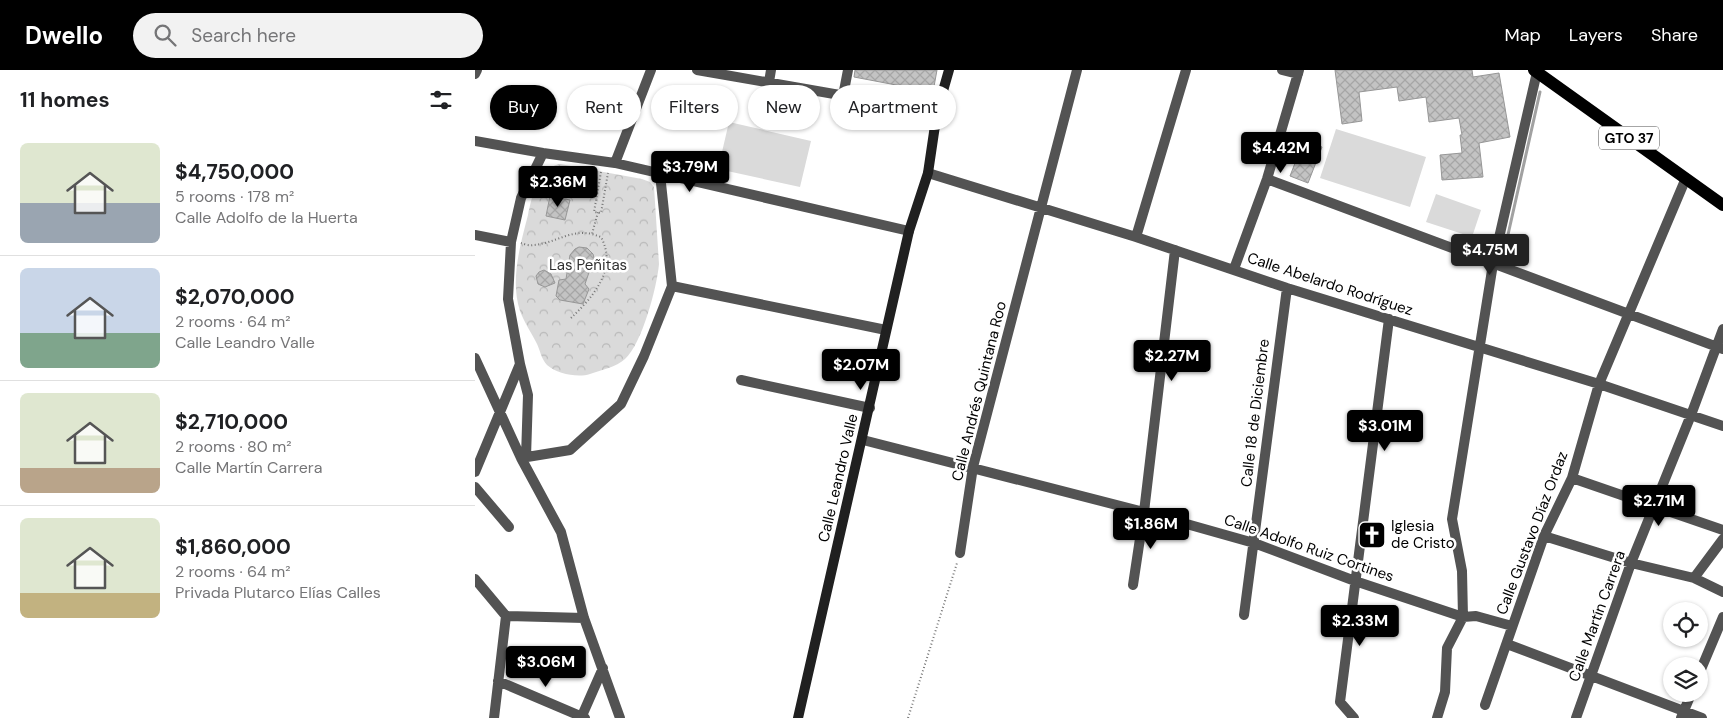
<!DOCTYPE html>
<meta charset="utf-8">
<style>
:root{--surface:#fff;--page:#f2f2f2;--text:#202124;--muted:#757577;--line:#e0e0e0;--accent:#000}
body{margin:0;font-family:"DM Sans",sans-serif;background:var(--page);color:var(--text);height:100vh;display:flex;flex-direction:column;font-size:19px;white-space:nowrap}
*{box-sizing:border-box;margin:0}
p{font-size:16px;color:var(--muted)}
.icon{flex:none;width:28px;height:28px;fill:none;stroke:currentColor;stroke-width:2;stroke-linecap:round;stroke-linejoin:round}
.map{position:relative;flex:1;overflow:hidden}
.details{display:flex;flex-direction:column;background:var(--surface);width:475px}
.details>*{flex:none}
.guide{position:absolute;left:15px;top:15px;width:475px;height:45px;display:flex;gap:10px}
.controls{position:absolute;left:1188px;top:532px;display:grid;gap:10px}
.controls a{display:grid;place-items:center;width:45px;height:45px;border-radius:50%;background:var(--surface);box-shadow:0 1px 4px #0004;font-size:25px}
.price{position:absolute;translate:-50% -42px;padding:0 11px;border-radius:5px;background:var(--accent);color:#fff;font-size:16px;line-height:32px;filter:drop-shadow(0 1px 2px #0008)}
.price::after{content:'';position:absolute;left:50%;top:30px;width:15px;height:11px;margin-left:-8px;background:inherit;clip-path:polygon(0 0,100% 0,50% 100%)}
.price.current{background:#222;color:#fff}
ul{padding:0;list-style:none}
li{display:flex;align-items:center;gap:15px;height:125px;padding:0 20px}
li+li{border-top:1px solid var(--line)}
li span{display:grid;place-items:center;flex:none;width:140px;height:100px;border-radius:8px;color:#555}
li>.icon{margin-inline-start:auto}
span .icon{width:60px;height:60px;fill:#fffc;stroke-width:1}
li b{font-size:21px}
h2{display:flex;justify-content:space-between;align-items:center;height:60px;padding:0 20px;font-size:21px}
.pill{padding:0 18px;border-radius:22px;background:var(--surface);box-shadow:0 1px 4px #0004;font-size:18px;line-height:45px}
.pill.current{background:var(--accent);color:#fff}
header{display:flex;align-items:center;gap:30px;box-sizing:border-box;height:70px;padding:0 25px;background:var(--accent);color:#fff}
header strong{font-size:24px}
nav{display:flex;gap:28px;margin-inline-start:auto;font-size:18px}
.search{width:350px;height:45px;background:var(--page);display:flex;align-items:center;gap:12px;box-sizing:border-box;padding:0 18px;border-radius:28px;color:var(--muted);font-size:19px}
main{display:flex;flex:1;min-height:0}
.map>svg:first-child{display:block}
.park{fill:url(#park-crowns)}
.pitch{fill:#dadada}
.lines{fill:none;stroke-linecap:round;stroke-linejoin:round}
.stream{stroke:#a1a1a1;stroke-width:3}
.building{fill:url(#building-cross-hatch);stroke:#979797}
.path{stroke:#757575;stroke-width:2;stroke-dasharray:1 2.5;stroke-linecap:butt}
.street{stroke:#535353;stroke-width:10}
.secondary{stroke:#202020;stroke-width:10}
.primary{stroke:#000;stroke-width:12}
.labels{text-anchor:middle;stroke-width:5;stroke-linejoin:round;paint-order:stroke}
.shield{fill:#fff;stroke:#4c4c4c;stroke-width:1}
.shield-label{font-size:14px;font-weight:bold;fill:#000}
.park-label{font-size:15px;fill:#313131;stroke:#fff}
.street-label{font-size:15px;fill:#000;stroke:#fff}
.poi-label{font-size:15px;fill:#000;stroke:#fff;text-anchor:start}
</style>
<header>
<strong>Dwello</strong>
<div class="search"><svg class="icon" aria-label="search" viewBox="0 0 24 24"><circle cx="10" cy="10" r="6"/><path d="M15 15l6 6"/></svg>Search here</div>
<nav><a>Map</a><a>Layers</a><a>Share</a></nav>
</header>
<main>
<section class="details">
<h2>11 homes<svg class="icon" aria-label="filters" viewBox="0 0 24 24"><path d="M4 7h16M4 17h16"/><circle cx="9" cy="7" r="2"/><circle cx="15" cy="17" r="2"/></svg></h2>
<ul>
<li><span style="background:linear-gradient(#dfe7d0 60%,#9aa5b1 0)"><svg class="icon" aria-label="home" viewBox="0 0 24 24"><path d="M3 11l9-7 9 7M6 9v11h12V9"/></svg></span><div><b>$4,750,000</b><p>5 rooms · 178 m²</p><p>Calle Adolfo de la Huerta</p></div></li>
<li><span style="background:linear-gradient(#c9d6e8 65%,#7fa58c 0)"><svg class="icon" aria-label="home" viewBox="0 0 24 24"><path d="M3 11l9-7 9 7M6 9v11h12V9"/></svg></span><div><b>$2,070,000</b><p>2 rooms · 64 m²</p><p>Calle Leandro Valle</p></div></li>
<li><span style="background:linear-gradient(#dfe7d0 75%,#b9a48a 0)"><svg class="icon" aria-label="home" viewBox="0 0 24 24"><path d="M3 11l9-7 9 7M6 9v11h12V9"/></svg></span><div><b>$2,710,000</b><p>2 rooms · 80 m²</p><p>Calle Martín Carrera</p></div></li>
<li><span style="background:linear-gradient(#dfe7d0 75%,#c2b280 0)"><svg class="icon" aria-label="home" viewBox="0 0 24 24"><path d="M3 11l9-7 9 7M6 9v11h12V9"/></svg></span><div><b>$1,860,000</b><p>2 rooms · 64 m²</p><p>Privada Plutarco Elías Calles</p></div></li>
</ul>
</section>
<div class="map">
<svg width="1248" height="648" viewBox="0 0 1248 648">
<defs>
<pattern id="park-crowns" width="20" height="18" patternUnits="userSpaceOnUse" patternTransform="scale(1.25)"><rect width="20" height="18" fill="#dadada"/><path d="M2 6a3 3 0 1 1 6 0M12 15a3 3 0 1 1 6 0" fill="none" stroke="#b9b9b9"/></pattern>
<pattern id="building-cross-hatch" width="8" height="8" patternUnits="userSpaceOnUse" patternTransform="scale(1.25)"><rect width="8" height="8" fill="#c3c3c3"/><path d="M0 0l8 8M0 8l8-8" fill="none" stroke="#a6a6a6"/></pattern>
</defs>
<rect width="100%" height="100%" fill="#fff"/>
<!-- park -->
<path class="park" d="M85 94 167 109 175 112 179 117 184 194C182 217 167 274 150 289 141 297 127 300 115 304 103 308 82 304 72 295 66 289 65 279 61 272 56 262 49 252 45 241 35 210 45 176 53 145 57 126 63 98 85 94Z"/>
<!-- pitch -->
<path class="pitch" d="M254 52 336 71 325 117 243 99Z
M861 59 951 87 935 137 845 108Z
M961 124 1006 140 997 167 951 152Z"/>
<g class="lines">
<!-- stream -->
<path class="stream" d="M1030 178 1065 22"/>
</g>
<!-- building -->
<path class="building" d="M380 0H462L458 22 379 7Z
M860 0H997L998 7 1024 3 1035 67 1004 73 1008 107 967 110 965 85 987 83 985 65H987L984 48 954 52 951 27 924 31 922 17 884 22 887 51 867 54Z
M829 70 847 77 833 113 815 106Z
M75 126 95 130 90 150 71 146Z
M104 177 112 178 118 184 119 188 110 214 114 219 108 234 85 230 81 226 84 210 91 209 95 185 100 179Z
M69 200 76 204 80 213 70 217 63 214 61 206 64 202Z"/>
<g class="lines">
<!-- path -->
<path class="path" d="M126 102 119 142 126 143 133 103
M46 173C49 174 54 176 58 175 79 174 95 159 117 164L123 142
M96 248C118 227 143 199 126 167L117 164
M433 648 482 493"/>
<!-- street -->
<path class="street" d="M222 0 462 42
M807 0 823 4
M0 4 2 0
M294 12 296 0
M368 26 373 0
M0 71 68 83 140 93 434 161
M140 93 176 0
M453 103 661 167 812 218 1124 314 1248 356
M792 109 1248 279
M0 165 36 172
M661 167 711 0
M759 199 792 109 824 0
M197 216 411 260
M0 288 46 388 86 462 109 548 145 648
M45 294 53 325 51 387
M266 310 395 338
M388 370 669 442 779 473 880 511 988 547 1001 546 1037 556
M46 388 95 380 146 334 169 286 197 216 185 104
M0 402 45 294 33 229 36 172 46 128 68 83
M1097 408 1248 460
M0 417 34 457
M1069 466 1156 493 1219 508 1248 522
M485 483 498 397 602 0
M1219 508 1248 469
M0 509 31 546
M658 515 669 442 700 180
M769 545 812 218
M1032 574 1227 648
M1224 604 1248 547
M23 611 110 648
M1010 635 1069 466 1097 408 1124 314 1211 108
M19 648 31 546 109 548
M106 648 128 598
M879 648 865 632 914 249
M962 648 970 622 972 578 988 547 987 501 977 449 1018 194 1062 2
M1101 648 1156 493 1216 345 1248 259
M1206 648 1216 624"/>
<!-- secondary -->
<path class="secondary" d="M323 648 434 161 453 103 462 42 474 0"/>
<!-- primary -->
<path class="primary" d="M1059 0 1248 135"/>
</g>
<!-- icons -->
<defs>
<g id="church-square" transform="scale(1.4375)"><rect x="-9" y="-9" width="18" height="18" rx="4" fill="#000" stroke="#fff"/><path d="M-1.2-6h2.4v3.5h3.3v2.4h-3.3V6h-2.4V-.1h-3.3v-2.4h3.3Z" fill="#fff"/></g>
</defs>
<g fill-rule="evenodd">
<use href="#church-square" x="897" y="465"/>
</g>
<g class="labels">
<!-- shield labels -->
<rect class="shield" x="1124" y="56.5" width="60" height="23" rx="4"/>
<g class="shield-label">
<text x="1154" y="73">GTO 37</text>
</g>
<!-- park labels -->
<g class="park-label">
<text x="113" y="200">Las Peñitas</text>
</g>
<!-- street labels -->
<g class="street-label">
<text transform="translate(855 214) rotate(18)" y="5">Calle Abelardo Rodríguez</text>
<text transform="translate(504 321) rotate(-76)" y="5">Calle Andrés Quintana Roo</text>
<text transform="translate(780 343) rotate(-83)" y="5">Calle 18 de Diciembre</text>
<text transform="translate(363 408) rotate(-77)" y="5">Calle Leandro Valle</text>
<text transform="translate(1057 463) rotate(-69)" y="5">Calle Gustavo Díaz Ordaz</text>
<text transform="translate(834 478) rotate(19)" y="5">Calle Adolfo Ruiz Cortines</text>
<text transform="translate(1122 546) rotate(-70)" y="5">Calle Martín Carrera</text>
</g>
<!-- poi labels -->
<g class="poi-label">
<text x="916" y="461">Iglesia<tspan x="916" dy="17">de Cristo</tspan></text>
</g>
</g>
</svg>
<div class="controls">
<a><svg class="icon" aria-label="locate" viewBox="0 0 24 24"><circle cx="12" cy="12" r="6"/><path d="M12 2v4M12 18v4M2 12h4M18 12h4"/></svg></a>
<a><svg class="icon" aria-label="layers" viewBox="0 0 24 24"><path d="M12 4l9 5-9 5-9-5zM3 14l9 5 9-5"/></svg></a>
</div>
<b class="price" style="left:806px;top:104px">$4.42M</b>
<b class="price" style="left:215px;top:123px">$3.79M</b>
<b class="price" style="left:83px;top:138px">$2.36M</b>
<b class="price current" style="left:1015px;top:206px">$4.75M</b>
<b class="price" style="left:697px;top:312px">$2.27M</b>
<b class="price" style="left:386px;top:321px">$2.07M</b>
<b class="price" style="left:910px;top:382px">$3.01M</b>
<b class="price" style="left:1184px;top:457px">$2.71M</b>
<b class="price" style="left:676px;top:480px">$1.86M</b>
<b class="price" style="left:885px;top:577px">$2.33M</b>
<b class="price" style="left:71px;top:618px">$3.06M</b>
<div class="guide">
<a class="pill current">Buy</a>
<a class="pill">Rent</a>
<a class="pill">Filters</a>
<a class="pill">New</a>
<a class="pill">Apartment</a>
</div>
</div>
</main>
